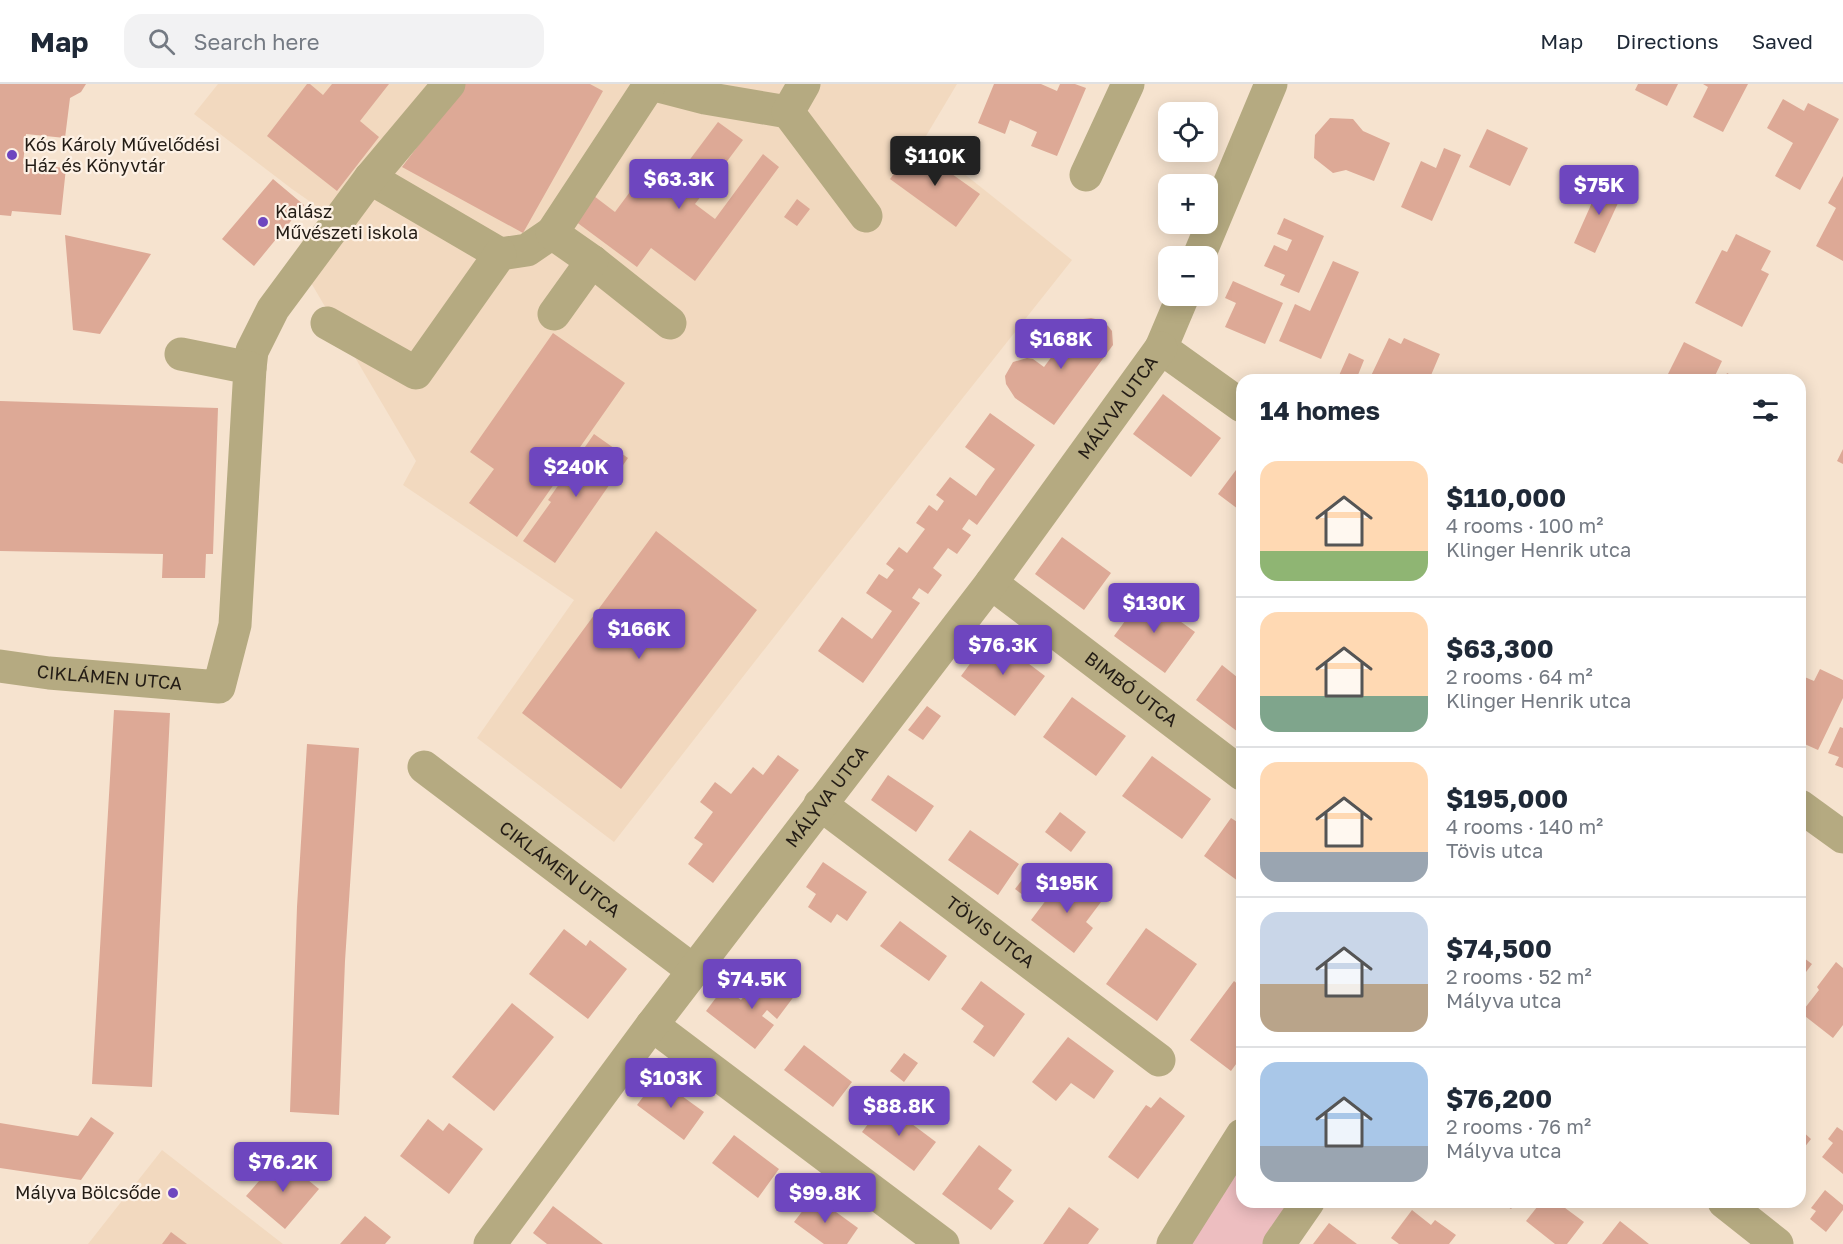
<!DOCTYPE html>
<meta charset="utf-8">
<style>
:root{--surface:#fff;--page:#f2f2f3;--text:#1f2937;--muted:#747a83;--line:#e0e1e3;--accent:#6e46bf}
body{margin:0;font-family:"Golos Text",sans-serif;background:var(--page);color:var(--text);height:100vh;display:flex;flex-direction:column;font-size:22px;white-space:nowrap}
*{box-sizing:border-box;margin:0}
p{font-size:20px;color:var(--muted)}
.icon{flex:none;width:33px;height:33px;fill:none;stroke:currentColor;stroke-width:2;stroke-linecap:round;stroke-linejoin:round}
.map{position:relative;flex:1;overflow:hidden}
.details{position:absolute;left:1236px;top:290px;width:570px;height:834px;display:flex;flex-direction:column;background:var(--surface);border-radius:18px;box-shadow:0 3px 15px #0003}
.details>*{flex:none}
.tools{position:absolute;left:1158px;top:18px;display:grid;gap:12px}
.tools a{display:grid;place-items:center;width:60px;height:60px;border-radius:12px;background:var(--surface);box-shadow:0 3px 15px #0003;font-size:30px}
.price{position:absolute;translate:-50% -51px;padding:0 14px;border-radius:6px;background:var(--accent);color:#fff;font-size:20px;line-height:39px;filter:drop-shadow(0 2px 3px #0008)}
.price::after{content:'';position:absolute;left:50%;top:36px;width:18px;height:14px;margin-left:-9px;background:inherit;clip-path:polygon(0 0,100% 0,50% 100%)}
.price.selected{background:#222;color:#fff}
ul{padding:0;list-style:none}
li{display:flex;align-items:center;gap:18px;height:150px;padding:0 24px}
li+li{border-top:2px solid var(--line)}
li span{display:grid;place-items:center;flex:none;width:168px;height:120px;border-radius:18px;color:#555}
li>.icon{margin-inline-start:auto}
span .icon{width:72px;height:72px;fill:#fffc;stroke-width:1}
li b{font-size:26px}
h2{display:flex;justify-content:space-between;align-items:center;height:72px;padding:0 24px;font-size:26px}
header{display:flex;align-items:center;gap:36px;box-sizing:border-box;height:84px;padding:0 30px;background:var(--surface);border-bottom:2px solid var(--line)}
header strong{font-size:28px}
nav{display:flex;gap:33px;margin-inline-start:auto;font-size:21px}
.search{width:420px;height:54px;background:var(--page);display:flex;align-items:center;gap:15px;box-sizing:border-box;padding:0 21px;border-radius:18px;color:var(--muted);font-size:22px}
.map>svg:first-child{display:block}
.built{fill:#f2d9bf}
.green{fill:#edbec0}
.building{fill:#dda996}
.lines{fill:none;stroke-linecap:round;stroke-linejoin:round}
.minor{stroke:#b5aa81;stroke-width:33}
.poi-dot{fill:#6e46bf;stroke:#fdf1e5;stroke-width:2}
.labels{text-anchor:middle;stroke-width:4.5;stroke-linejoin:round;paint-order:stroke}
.poi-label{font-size:18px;fill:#231c15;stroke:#fdf1e5;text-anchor:start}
.street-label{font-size:18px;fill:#231c15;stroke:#fdf1e5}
</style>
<header>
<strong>Map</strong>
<div class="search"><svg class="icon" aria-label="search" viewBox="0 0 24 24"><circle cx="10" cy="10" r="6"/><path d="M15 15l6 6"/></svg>Search here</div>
<nav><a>Map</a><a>Directions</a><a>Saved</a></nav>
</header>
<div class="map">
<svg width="1843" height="1160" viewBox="0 0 1843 1160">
<rect width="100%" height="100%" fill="#f6e3cf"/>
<!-- built -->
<path class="built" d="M218 0H957L923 57 1072 176 824 489 614 758 477 654 574 516 403 401 416 377 307 192 332 133 292 105 194 30Z
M162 1066 283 1160H88Z"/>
<!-- green -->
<path class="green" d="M1242 1037V1118H1324L1292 1160H1156Z"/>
<!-- building -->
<path class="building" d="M0 0H86L81 8 70 14 65 54 26 50 23 80 66 84 61 131 12 127 11 132 0 131Z
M307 0H310L323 11 332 0H389L360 37 379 53 337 107 267 52Z
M465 0H590L603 7 523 149 402 83Z
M994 0H1041L1057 7 1060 0H1075L1086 4 1057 72 1031 62 1037 48 1024 42 1010 36 1005 50 978 39Z
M1638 0H1678L1667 22 1635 6Z
M1703 0H1748L1723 48 1693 33 1708 3Z
M1783 15 1804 27 1808 19 1839 35 1800 106 1775 92 1793 59 1767 44Z
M1330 34 1353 35 1363 47 1390 59 1374 97 1346 86 1333 89 1314 74 1315 51Z
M718 38 743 56 695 120 715 135 763 70 779 83 695 197 651 164 637 183 575 137 594 112 615 128 647 85 670 102Z
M1487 45 1528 64 1510 102 1469 83Z
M914 63 980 110 956 143 890 95Z
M1444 64 1461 71 1432 137 1401 123 1421 77 1436 84Z
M1843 92V177L1816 162 1836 124 1828 119Z
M273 95 304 121 254 182 222 155Z
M1602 96 1624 106 1595 169 1574 159Z
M797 115 810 125 797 142 784 133Z
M1284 134 1324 152 1299 209 1280 201 1285 191 1264 182 1274 161 1287 167 1292 156 1277 150Z
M1736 150 1771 167 1761 186 1769 190 1742 243 1695 219 1722 166 1727 168Z
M65 151 151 170 100 250 73 246Z
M1333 177 1359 188 1321 275 1279 257 1295 220 1310 227Z
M1233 197 1283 219 1265 260 1225 243 1236 219 1225 214Z
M1091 234 1100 236 1108 242 1112 247 1113 261 1054 341 1015 314 1006 300 1005 292 1013 278 1027 274 1033 275 1044 283 1076 240 1083 235Z
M553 249 625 299 517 453 469 419 494 385 470 368Z
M1389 254 1401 260 1404 254 1440 270 1429 296H1369Z
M1684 258 1722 277 1713 296H1665Z
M1349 269 1364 276 1356 296H1337Z
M1727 289 1740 296H1724Z
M1163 310 1221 354 1191 393 1133 350Z
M0 317 218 324 213 470H206L205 494H162L163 470 0 467Z
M990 329 1035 361 977 441 969 435 962 445 971 451 957 470 948 464 933 484 942 491 928 510 919 504 912 514 920 519 863 599 818 567 842 533 872 555 892 527 866 509 879 490 887 495 894 486 886 480 899 463 907 469 925 445 916 439 929 421 937 427 944 417 936 411 950 393 976 412 986 397 995 385 965 363Z
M594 350 628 374 555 479 523 457 551 418 548 416Z
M1843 365V380L1837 377Z
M1242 378V428L1218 410Z
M656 447 757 526 621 705 522 629Z
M1062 453 1111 489 1084 526 1035 490Z
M1144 511 1195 548 1165 589 1114 552Z
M991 551 1045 592 1015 632 961 592Z
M1222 581 1242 597V651L1196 616Z
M1820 585 1843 596V614L1818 666 1800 658V591L1814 597Z
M1072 613 1126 652 1096 692 1043 653Z
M927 622 941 632 923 656 908 646Z
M114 626 170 629 152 1003 92 1000Z
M1840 643 1843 644V684L1835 681 1839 673 1828 669Z
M307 660 359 664 345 877 339 1031 290 1028 297 823Z
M778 671 799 686 713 799 688 780 703 760 694 754 713 728 700 718 715 698 731 710 753 683 763 691Z
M1152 672 1211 715 1182 755 1122 712Z
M888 691 934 722 916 748 871 716Z
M1060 728 1086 748 1071 768 1045 748Z
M1231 734 1242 741V800L1204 772Z
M970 746 1019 780 998 811 948 776Z
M823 778 867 808 847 837 837 830 831 839 808 823 816 810 806 803Z
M1028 788 1037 795 1024 812 1015 805Z
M1065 791 1101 818 1086 838 1093 844 1074 869 1031 836Z
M900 837 947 872 929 897 880 862Z
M1146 844 1197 880 1157 937 1106 900Z
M564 845 586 862 590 856 627 885 588 935 529 890Z
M1800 871 1812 880 1800 896Z
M1836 878 1843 884V941L1833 954 1801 929 1819 906 1817 903Z
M778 891 798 907 777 935 767 926 762 932 774 941 755 965 706 927 724 903 741 916 749 906 760 914Z
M981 897 1025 930 994 973 973 958 984 942 961 925Z
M1234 897 1242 904V972L1231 987 1190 956Z
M512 919 554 953 494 1027 452 993Z
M1068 953 1114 987 1094 1015 1071 999 1056 1017 1032 998Z
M804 961 852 998 833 1023 784 986Z
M904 969 918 979 904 998 890 987Z
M657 994 704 1028 684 1056 637 1021Z
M1160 1013 1185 1032 1138 1095 1108 1073 1146 1021 1151 1024Z
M884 1019 936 1058 914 1087 862 1048Z
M91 1033 114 1049 81 1096 0 1084V1039L78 1052Z
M428 1035 443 1047 449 1039 483 1065 449 1110 400 1072Z
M1837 1043 1843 1047V1090L1822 1073 1833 1059 1828 1055Z
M1800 1045 1811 1055 1800 1069Z
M734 1051 779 1085 758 1114 712 1079Z
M979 1061 1012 1086 998 1105 1014 1117 991 1146 942 1110Z
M280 1073 319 1105 285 1145 246 1112Z
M1825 1106 1843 1121V1126L1826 1148 1810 1135 1816 1127 1811 1124Z
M814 1112 858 1144 847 1160H824L794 1138Z
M1501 1118H1517L1511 1125Z
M1541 1118H1557L1584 1138 1567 1160H1555L1526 1137Z
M553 1122 603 1160H547L533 1149Z
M1069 1123 1099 1145 1088 1160H1043Z
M1412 1126 1431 1141 1435 1136 1456 1151 1449 1160H1399L1391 1154Z
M365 1132 391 1153 385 1160H340Z
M1620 1137 1649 1160H1602Z
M1329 1139 1357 1160H1313Z
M171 1148 187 1160H162Z"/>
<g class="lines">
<!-- minor -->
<g class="minor">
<path d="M651 0 705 14 788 28"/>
<path d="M804 0 788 28 866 132"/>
<path d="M1086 91 1128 0"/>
<path d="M370 94 500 170 527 166 552 149"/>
<path d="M1199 172 1271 0"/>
<path d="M592 177 670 239"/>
<path d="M1183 212 1161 264 1242 322"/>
<path d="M554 230 592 177 552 149 650 0"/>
<path d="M327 239 416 289 500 170"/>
<path d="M250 284 252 267 273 225 370 94 449 0"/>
<path id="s1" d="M991 499 1242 690"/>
<path id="s2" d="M0 582 49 589 219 603 235 541 250 284 181 270"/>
<path id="s3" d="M424 683 694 887"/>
<path id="s4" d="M820 720 1159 976"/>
<path d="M1800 722 1843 753"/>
<path d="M652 941 943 1160"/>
<path d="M1724 1118 1777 1160"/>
<path id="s5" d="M490 1160 652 941 991 499 1161 264"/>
<path d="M1173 1160 1242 1051"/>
<path d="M1279 1160 1308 1118"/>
</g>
</g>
<!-- markers -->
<g class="poi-dot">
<circle cx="12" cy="71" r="6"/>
<circle cx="263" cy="138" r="6"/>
<circle cx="173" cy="1109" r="6"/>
</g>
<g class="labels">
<!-- poi labels -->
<g class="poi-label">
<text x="24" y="67">Kós Károly Művelődési<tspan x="24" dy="21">Ház és Könyvtár</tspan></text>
<text x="275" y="134">Kalász<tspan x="275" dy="21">Művészeti iskola</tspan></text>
<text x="161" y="1115" text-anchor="end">Mályva Bölcsőde</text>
</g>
<!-- street labels -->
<g class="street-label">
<text dy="6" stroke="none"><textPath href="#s5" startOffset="1046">MÁLYVA UTCA</textPath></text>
<text dy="6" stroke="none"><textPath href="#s2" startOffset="110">CIKLÁMEN UTCA</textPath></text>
<text dy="6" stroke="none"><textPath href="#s1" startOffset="176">BIMBÓ UTCA</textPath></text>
<text dy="6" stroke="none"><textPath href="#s5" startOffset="560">MÁLYVA UTCA</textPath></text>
<text dy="6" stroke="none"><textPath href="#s3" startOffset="170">CIKLÁMEN UTCA</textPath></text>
<text dy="6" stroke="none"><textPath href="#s4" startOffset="213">TÖVIS UTCA</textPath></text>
</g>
</g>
</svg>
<div class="tools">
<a><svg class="icon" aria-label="locate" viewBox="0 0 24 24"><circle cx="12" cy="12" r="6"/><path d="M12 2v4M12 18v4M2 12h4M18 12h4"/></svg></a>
<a>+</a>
<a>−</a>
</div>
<b class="price selected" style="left:935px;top:103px">$110K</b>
<b class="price" style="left:679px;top:126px">$63.3K</b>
<b class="price" style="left:1599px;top:132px">$75K</b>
<b class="price" style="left:1061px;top:286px">$168K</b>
<b class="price" style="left:576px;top:414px">$240K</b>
<b class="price" style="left:1154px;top:550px">$130K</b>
<b class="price" style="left:639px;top:576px">$166K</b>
<b class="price" style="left:1003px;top:592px">$76.3K</b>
<b class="price" style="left:1067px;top:830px">$195K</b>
<b class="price" style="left:752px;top:926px">$74.5K</b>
<b class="price" style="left:671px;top:1025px">$103K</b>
<b class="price" style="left:899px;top:1053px">$88.8K</b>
<b class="price" style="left:283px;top:1109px">$76.2K</b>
<b class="price" style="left:825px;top:1140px">$99.8K</b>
<section class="details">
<h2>14 homes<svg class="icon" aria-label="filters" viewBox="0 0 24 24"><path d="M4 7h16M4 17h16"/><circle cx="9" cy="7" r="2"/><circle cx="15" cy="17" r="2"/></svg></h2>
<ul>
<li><span style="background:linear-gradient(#ffd9b3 75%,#8fb573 0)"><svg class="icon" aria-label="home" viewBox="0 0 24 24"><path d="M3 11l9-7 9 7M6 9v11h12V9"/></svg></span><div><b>$110,000</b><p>4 rooms · 100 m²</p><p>Klinger Henrik utca</p></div></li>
<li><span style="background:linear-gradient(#ffd9b3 70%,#7fa58c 0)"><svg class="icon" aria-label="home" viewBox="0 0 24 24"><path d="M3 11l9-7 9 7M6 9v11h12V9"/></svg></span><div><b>$63,300</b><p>2 rooms · 64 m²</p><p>Klinger Henrik utca</p></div></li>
<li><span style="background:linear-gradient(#ffd9b3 75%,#9aa5b1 0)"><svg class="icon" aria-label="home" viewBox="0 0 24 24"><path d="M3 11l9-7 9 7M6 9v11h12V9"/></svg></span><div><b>$195,000</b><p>4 rooms · 140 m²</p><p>Tövis utca</p></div></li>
<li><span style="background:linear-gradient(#c9d6e8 60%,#b9a48a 0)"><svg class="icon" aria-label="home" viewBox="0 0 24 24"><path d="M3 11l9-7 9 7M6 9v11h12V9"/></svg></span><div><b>$74,500</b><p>2 rooms · 52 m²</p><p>Mályva utca</p></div></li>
<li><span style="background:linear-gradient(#a9c7e8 70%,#9aa5b1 0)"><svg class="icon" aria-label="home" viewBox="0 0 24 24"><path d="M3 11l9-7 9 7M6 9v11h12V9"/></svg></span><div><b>$76,200</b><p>2 rooms · 76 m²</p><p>Mályva utca</p></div></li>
</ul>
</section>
</div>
